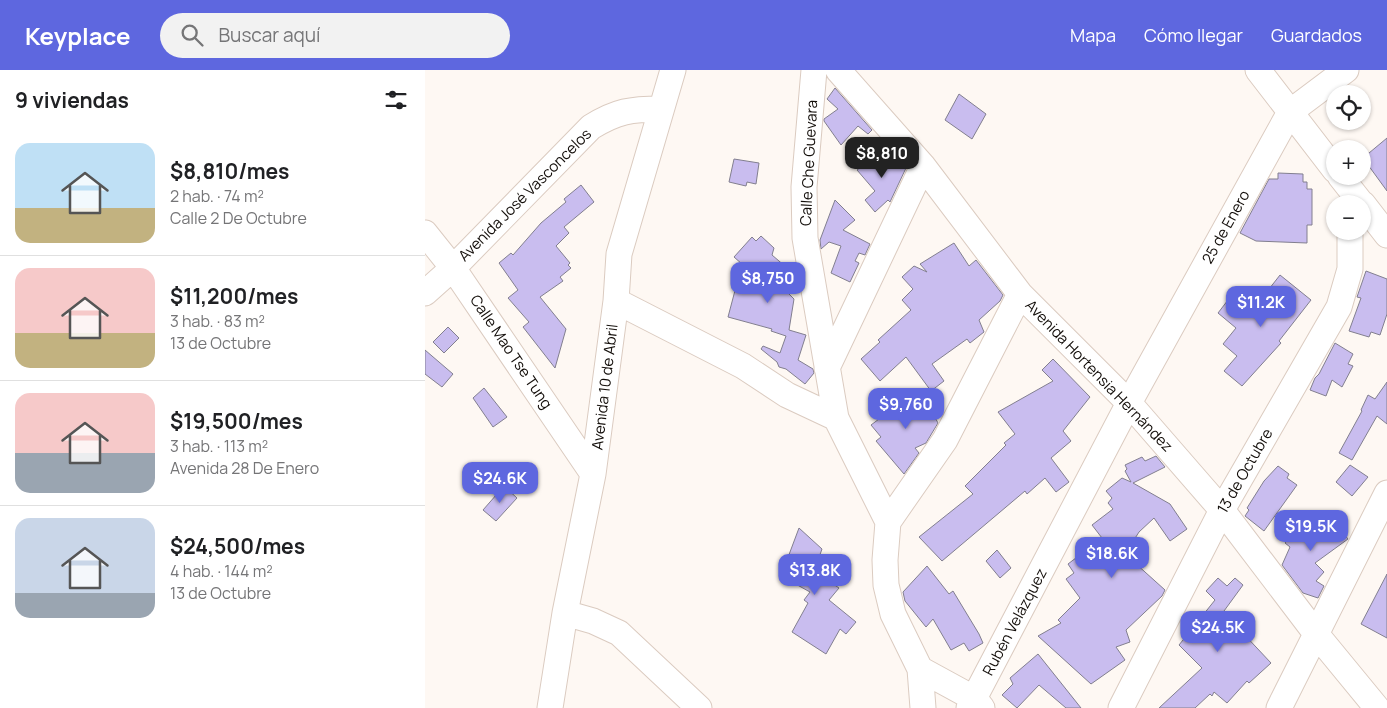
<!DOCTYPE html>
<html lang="es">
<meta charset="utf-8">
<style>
:root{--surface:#fff;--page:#f2f2f2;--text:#202124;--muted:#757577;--line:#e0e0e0;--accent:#5e67df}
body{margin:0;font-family:Manrope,sans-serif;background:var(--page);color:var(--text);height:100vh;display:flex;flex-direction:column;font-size:19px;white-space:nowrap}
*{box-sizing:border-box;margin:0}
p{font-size:16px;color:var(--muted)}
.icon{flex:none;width:28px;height:28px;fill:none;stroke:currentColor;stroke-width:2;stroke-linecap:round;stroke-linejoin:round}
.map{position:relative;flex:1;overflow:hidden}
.sheet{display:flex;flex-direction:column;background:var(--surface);width:425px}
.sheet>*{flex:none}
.buttons{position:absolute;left:901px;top:15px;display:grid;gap:10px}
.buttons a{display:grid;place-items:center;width:45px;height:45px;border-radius:50%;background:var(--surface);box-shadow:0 1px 4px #0004;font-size:25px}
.price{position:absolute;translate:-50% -42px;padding:0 11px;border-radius:10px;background:var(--accent);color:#fff;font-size:16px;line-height:32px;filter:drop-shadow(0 1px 2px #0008)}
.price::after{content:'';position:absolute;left:50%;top:30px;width:15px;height:11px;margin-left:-8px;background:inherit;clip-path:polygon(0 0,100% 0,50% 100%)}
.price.on{background:#222;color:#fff}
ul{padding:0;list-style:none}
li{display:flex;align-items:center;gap:15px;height:125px;padding:0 15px}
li+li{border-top:1px solid var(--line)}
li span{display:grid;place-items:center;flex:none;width:140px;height:100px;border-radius:15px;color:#555}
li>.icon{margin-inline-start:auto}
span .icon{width:60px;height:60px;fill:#fffc;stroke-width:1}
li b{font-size:21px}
h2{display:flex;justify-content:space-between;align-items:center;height:60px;padding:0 15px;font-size:21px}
header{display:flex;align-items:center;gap:30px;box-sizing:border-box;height:70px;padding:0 25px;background:var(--accent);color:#fff}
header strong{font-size:24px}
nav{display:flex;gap:28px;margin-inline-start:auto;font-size:18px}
.search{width:350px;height:45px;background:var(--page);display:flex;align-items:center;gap:12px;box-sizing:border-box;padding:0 18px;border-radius:28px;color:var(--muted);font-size:19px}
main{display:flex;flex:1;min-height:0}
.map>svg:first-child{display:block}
.building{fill:#c9bdef;stroke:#827f8f}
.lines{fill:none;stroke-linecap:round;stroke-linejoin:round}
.minor-casing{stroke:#dbcbc0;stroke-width:27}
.minor{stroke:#fff;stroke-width:25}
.labels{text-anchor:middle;stroke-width:4;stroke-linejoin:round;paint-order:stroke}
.street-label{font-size:15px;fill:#120d09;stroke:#fff}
</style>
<header>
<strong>Keyplace</strong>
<div class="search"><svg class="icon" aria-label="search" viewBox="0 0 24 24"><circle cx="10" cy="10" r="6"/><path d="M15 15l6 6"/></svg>Buscar aquí</div>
<nav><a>Mapa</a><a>Cómo llegar</a><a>Guardados</a></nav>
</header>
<main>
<section class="sheet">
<h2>9 viviendas<svg class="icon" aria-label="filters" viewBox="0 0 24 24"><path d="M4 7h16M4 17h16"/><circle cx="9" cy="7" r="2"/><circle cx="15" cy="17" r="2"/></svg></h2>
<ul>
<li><span style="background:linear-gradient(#bfe0f5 65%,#c2b280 0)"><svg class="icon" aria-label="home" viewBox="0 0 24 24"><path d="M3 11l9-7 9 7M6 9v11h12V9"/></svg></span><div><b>$8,810/mes</b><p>2 hab. · 74 m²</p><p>Calle 2 De Octubre</p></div></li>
<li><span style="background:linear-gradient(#f6c9c9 65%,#c2b280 0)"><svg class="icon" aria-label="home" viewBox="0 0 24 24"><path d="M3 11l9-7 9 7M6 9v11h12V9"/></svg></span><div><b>$11,200/mes</b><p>3 hab. · 83 m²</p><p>13 de Octubre</p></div></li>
<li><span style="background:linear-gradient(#f6c9c9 60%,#9aa5b1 0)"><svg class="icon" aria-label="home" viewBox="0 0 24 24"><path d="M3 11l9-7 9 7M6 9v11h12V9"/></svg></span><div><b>$19,500/mes</b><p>3 hab. · 113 m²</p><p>Avenida 28 De Enero</p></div></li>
<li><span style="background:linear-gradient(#c9d6e8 75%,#9aa5b1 0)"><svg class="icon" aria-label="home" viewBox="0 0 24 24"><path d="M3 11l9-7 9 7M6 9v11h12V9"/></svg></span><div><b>$24,500/mes</b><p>4 hab. · 144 m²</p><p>13 de Octubre</p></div></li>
</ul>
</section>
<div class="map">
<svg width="962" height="638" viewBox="0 0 962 638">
<rect width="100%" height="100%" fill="#fef8f3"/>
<!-- building -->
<path class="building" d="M410 18 447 60 443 64 433 56 416 75 399 51V49L413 39 402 29Z
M534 24 561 44 547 69 520 50Z
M962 68V121L938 88Z
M456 82 465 94 473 89 481 98 465 132 463 130 450 142 440 130 450 121 432 100Z
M309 89 334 93 331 114 322 112 321 116 304 112Z
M853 103 878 104V112H882V119H887V155H882V173L831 171 815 163 844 109H853Z
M156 115 169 132 139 157 144 163 131 176 145 193 143 195 146 198 135 207 138 211 115 227 141 259 130 298 98 257 104 252 83 228 93 220 74 193 86 183 88 185 116 153 141 132 139 129Z
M410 130 430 150 418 160 445 174 440 185 434 183 430 191 434 193 425 212 406 203 416 176 404 172 396 179 395 170Z
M336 166 349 178 347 185 361 197 351 208 365 221 363 223 369 229 364 260 381 265 373 290 388 299 389 303 380 314 361 299 354 297 352 292 336 279 338 276 355 283 361 266 346 261 347 259 303 247 317 194 309 187 327 167 331 171Z
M529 173 544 196 551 190 578 225 575 231 554 250 559 262 545 273 542 269 507 294 519 311 506 321 481 287 455 311 436 289 455 272 453 270 486 240 477 230 488 219 477 207 489 196 502 202 495 194Z
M941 201 962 209V244L955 265 946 262 944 267 924 261 936 228 932 227Z
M855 205 886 230 854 271 856 273 817 316 799 301 812 286 798 274 811 258 793 243 803 230 823 246Z
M23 257 34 268 19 283 8 272Z
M910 273 928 284 923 294 928 296 917 317 907 310 901 326 885 320 890 308 894 304Z
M0 280 28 304 17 317 0 304Z
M628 289 665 327 638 361 646 371 626 388 644 412 631 422 620 408 602 424 600 421 517 491 494 467 548 424 540 416 581 375 579 373 590 364 573 342 628 311 617 300Z
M962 312V354L952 346 927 390 914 383 937 341 936 340 943 325 950 329Z
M59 318 82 347 68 357 48 328Z
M494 319 513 353 501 373 490 378 494 383 479 404 451 371 456 367 446 355Z
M731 386 740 397 708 413 745 434 762 459 745 471 729 448 714 462 700 484 740 520 737 526 701 560 705 572 691 577 700 590 666 614 613 566 636 553 633 550 655 528 641 509 649 503 643 494 677 468 667 455 688 439 683 433 687 428 681 421 697 408 706 412 700 401 702 399 700 395 717 387 720 391Z
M925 395 943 407 927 426 911 412Z
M853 396 864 404 862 408 872 415 839 461 820 446 824 440 822 438 839 411Z
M79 416 92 428 71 451 58 440Z
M886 441 914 458 923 469 890 493 899 502 891 511 899 516 893 528 878 523 857 495 865 477 860 473Z
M374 458 397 479 389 501 414 518 404 530 431 552 421 564 415 559 401 584 367 562 383 533 379 530 385 522 358 507 363 497H361L362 490Z
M572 480 586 498 575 508 561 491Z
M502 496 524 524 528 521 554 564 558 573 544 581 539 573 526 580 508 549 501 557 480 531 478 522Z
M962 504V568L936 554Z
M793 508 802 516 810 508 818 515 799 541 819 559 816 561 846 593 824 613 822 611 802 633 789 622 787 626 785 624 770 638H734L777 598 754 575 790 530 781 521Z
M613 584 656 638H641L614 615 592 638 577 625 588 614 585 608Z"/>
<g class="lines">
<!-- minor casing -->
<g class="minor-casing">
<path id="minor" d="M389 0 379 117 380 168 411 348 463 452 460 490 461 515 468 544 495 599 550 629 557 638
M413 0 498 96 595 224 704 333 797 440 892 565 952 638
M833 0 910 100
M915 106 937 134
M938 134 962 165
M0 163 28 198 168 404
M0 223 28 198 166 57C192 41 206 39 236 39
M191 231 318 296 362 325 411 348
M402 298 498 96
M463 452 520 370 595 224
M140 543 168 551 194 563 274 638
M495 599 498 638
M125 638 140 543 168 404 191 231 194 184 248 0
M544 638 704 333 865 42 921 0
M696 638 797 440 914 237 925 199V161
M854 638 962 423"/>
</g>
<!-- minor -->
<use href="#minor" class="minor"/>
</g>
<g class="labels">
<!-- street labels -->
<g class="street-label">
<text transform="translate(384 93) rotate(-87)" y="5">Calle Che Guevara</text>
<text transform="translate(100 125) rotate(-45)" y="5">Avenida José Vasconcelos</text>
<text transform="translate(801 157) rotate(-61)" y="5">25 de Enero</text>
<text transform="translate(86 282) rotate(56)" y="5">Calle Mao Tse Tung</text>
<text transform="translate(674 306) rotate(46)" y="5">Avenida Hortensia Hernández</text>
<text transform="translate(180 317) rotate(-83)" y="5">Avenida 10 de Abril</text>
<text transform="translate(820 401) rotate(-60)" y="5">13 de Octubre</text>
<text transform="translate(590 552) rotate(-62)" y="5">Rubén Velázquez</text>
</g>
</g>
</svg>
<div class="buttons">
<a><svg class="icon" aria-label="locate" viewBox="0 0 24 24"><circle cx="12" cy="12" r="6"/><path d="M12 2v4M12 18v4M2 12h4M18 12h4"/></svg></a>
<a>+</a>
<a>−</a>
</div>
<b class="price on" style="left:457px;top:109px">$8,810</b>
<b class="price" style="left:343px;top:234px">$8,750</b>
<b class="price" style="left:836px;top:258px">$11.2K</b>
<b class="price" style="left:481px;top:360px">$9,760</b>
<b class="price" style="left:75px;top:434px">$24.6K</b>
<b class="price" style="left:886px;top:482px">$19.5K</b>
<b class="price" style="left:687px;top:509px">$18.6K</b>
<b class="price" style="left:390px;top:526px">$13.8K</b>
<b class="price" style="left:793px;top:583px">$24.5K</b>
</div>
</main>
